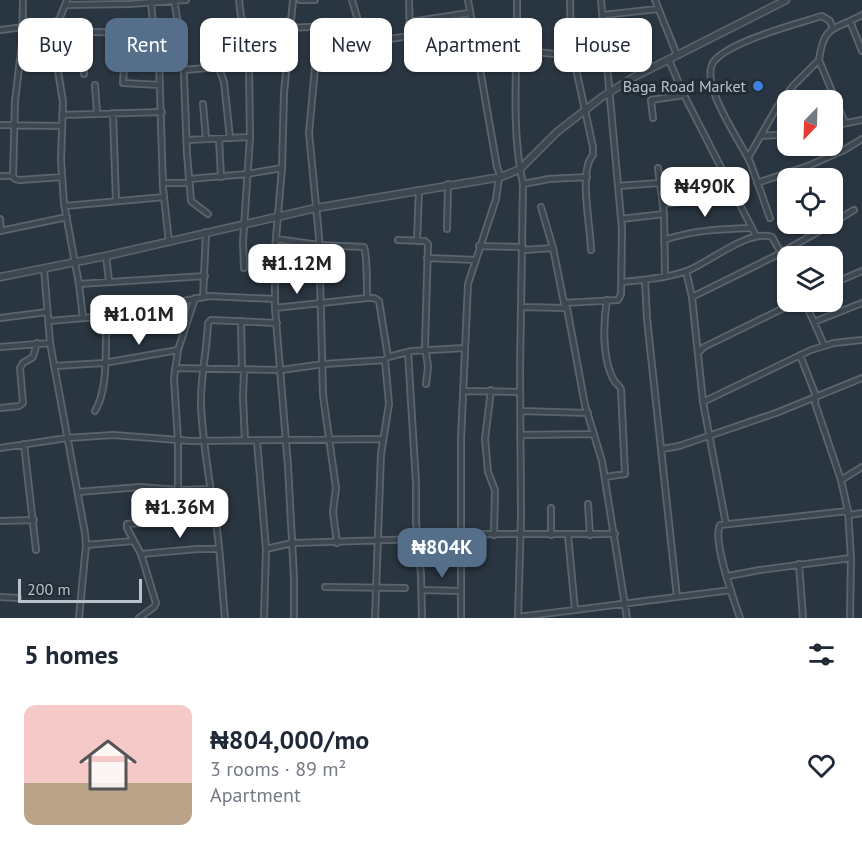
<!DOCTYPE html>
<meta charset="utf-8">
<style>
:root{--surface:#fff;--page:#f6f6f7;--text:#1f2937;--muted:#747a83;--line:#e0e1e3;--accent:#556f8b}
body{margin:0;font-family:"PT Sans",sans-serif;background:var(--page);color:var(--text);height:100vh;display:flex;flex-direction:column;font-size:22px;white-space:nowrap}
*{box-sizing:border-box;margin:0}
p{font-size:20px;color:var(--muted)}
.icon{flex:none;width:33px;height:33px;fill:none;stroke:currentColor;stroke-width:2;stroke-linecap:round;stroke-linejoin:round}
.map{position:relative;height:618px;overflow:hidden}
.drawer{display:flex;flex-direction:column;background:var(--surface);flex:1}
.drawer>*{flex:none}
.guide{position:absolute;left:18px;top:18px;width:826px;height:54px;display:flex;gap:12px}
.needle{width:39px;rotate:203deg}
.buttons{position:absolute;left:777px;top:90px;display:grid;gap:12px}
.buttons a{display:grid;place-items:center;width:66px;height:66px;border-radius:12px;background:var(--surface);box-shadow:0 2px 4px #0004;font-size:30px}
.scale{position:absolute;left:18px;bottom:15px;width:124px;box-sizing:border-box;padding-left:6px;border:3px solid #b9c2ca;border-top:0;font-size:16px;line-height:21px;white-space:nowrap;color:#b9c2ca;-webkit-text-stroke:4px #212c35;paint-order:stroke}
.price{position:absolute;translate:-50% -51px;padding:0 14px;border-radius:12px;background:#fff;color:#222;font-size:20px;line-height:39px;filter:drop-shadow(0 2px 3px #0008)}
.price::after{content:'';position:absolute;left:50%;top:36px;width:18px;height:14px;margin-left:-9px;background:inherit;clip-path:polygon(0 0,100% 0,50% 100%)}
.price.active{background:var(--accent);color:#fff}
ul{padding:0;list-style:none}
li{display:flex;align-items:center;gap:18px;height:150px;padding:0 24px}
li+li{border-top:2px solid var(--line)}
li span{display:grid;place-items:center;flex:none;width:168px;height:120px;border-radius:12px;color:#555}
li>.icon{margin-inline-start:auto}
span .icon{width:72px;height:72px;fill:#fffc;stroke-width:1}
li b{font-size:26px}
h2{display:flex;justify-content:space-between;align-items:center;height:72px;padding:0 24px;font-size:26px}
.chip{padding:0 21px;border-radius:12px;background:var(--surface);box-shadow:0 2px 4px #0004;font-size:21px;line-height:54px}
.chip.active{background:var(--accent);color:#fff}
.map>svg:first-child{display:block}
.lines{fill:none;stroke-linecap:round;stroke-linejoin:round}
.minor-casing{stroke:#5a656d;stroke-width:8}
.tertiary-casing{stroke:#5a656d;stroke-width:9}
.minor{stroke:#3d4750;stroke-width:4.5}
.tertiary{stroke:#3d4750;stroke-width:6}
.shop-dot{fill:#3f7fe0;stroke:#212c35;stroke-width:2}
.labels{text-anchor:middle;stroke-width:6;stroke-linejoin:round;paint-order:stroke}
.poi-label{font-size:16px;fill:#b9c2ca;stroke:#212c35;text-anchor:end}
</style>
<div class="map">
<svg width="862" height="618" viewBox="0 0 862 618">
<rect width="100%" height="100%" fill="#293540"/>
<g class="lines">
<!-- minor casing -->
<g class="minor-casing">
<path id="minor" d="M174 0 183 51 187 154 191 201 208 214
M239 0C240 7 240 13 242 20 246 36 256 51 249 68L250 137 243 242 244 268
M293 0 284 93 282 168 275 250V308L288 466 294 578V618
M300 0H315
M352 0 359 24 361 43
M409 0 410 36
M468 0 497 167 501 177
M517 0C518 59 510 126 523 184L520 369 521 516 518 618
M570 0 571 46 593 147V155C578 171 591 228 591 250
M655 0 677 55
M151 1 155 47 159 60 163 188 169 242
M65 5 129 4 186 0
M603 15 658 9
M59 20 58 71 63 102 61 160 64 204 79 284 83 318
M850 21 862 51
M410 22 469 13
M292 28 359 24
M0 30 47 24 59 20 67 0
M58 31 133 33 154 29
M83 32 84 74
M126 33 123 83 160 85
M516 50 574 56
M669 60 684 95 756 236
M184 70 250 64H288
M95 85 97 113
M203 104 206 139
M113 113 116 201
M62 115 162 112
M653 118 651 100 684 95
M845 123 819 60C824 24 833 31 862 15
M0 125 61 126
M832 126 862 120
M761 136 788 134
M230 138 224 82 207 35 208 32 242 22
M219 139 221 177
M187 140 250 137
M748 158 777 107 793 86 819 60
M658 168 664 214 665 275
M0 176H13L15 101 22 43 23 0
M13 176 15 179 20 180 62 177
M189 179 247 174 282 168
M164 183H190
M757 183 808 166 844 150 862 139
M523 184 549 179 587 177
M618 186 659 183
M663 204 735 196
M65 206 164 197
M541 207 553 248 564 303 567 308 585 405 602 461 627 618
M770 218C763 199 757 180 750 162 741 142 696 80 715 60 732 41 796 24 822 16L830 21 833 29
M0 219 1 231
M621 219 664 214
M832 223 854 210
M447 229 448 184
M0 231 67 217
M276 239 319 245 364 247C367 254 367 288 367 298
M398 240 425 241 428 244 425 345 428 367 426 384
M664 240C694 230 721 229 751 228
M417 241 419 190
M479 246 523 247
M523 250 553 248
M106 256 109 281
M427 258 476 260
M44 268 50 343 85 533 86 545 79 618
M686 271 692 297 703 402 726 524
M645 280 647 319 677 597
M623 282C643 280 667 278 687 271 710 262 748 229 772 237L788 265
M79 284 205 276
M832 284 862 271
M203 297 206 232
M692 297 777 255 832 224
M805 302 824 345
M564 303 618 300 621 294 622 229 601 0
M522 307 567 308
M275 308 367 298H374L379 301 388 357 385 360 389 404 381 454 375 618
M0 318 47 312
M49 321 107 316 209 296 275 299
M241 321 242 370
M814 322 862 303
M0 347 50 343
M408 352 416 483V522L421 575 422 618
M698 353 704 347 796 302
M800 355 816 396 815 403 841 480 848 511 851 558 850 618
M388 357 412 351 465 348
M54 366 104 363 178 350
M175 368 281 370 324 364 385 360
M244 370 243 398 245 440
M491 390 485 439 488 472 495 490 494 535
M464 391 520 392
M703 402 811 350 834 343 862 340
M0 408 19 406 23 403 20 368 23 363 33 357 37 343
M95 411C110 385 104 346 107 316
M520 411 588 413
M520 435 594 434
M257 441 266 549 264 618
M24 444 36 550
M0 448 67 438 113 435 192 441 383 439
M662 449 679 446 776 413 862 378
M605 477 625 474 621 389C620 386 617 384 615 382 602 362 603 323 607 300
M841 480 862 467
M178 490V441L174 378 178 350 195 298
M78 492 140 487 178 490 209 489
M588 504 590 535
M551 508V535
M849 515 862 513
M0 521 34 520
M568 535 575 610 731 590
M337 543 333 512 336 488 323 395 319 237 309 133 316 57 319 51 354 47 361 43 410 36H473
M86 545 133 541
M266 549 292 543 422 539 461 534H615
M141 554 197 549H219
M799 564 803 618
M728 576 760 570 851 558
M325 587 405 588
M422 590 461 591
M0 597 18 598
M518 617 575 610
M139 618 154 607 156 603 141 554 127 528V524L215 517
M225 618C222 589 221 559 217 530 211 490 203 448 201 406 200 379 207 351 208 323L211 320 277 323
M461 618V439L468 284 496 199 499 177
M740 618C734 600 712 541 720 525L848 511"/>
</g>
<!-- tertiary casing -->
<g class="tertiary-casing">
<path id="tertiary" d="M0 277 106 256 316 208 501 177 520 169 557 132 602 97 634 77 786 0"/>
</g>
<!-- minor -->
<use href="#minor" class="minor"/>
<!-- tertiary -->
<use href="#tertiary" class="tertiary"/>
</g>
<!-- markers -->
<circle class="shop-dot" cx="758" cy="86" r="6"/>
<g class="labels">
<!-- poi labels -->
<g class="poi-label">
<text x="746" y="92">Baga Road Market</text>
</g>
</g>
</svg>
<div class="buttons">
<a><svg class="needle" viewBox="-14 -14 28 28"><path d="M0-13l5 13h-10z" fill="#e53935"/><path d="M0 13l5-13h-10z" fill="#747a83"/></svg></a>
<a><svg class="icon" aria-label="locate" viewBox="0 0 24 24"><circle cx="12" cy="12" r="6"/><path d="M12 2v4M12 18v4M2 12h4M18 12h4"/></svg></a>
<a><svg class="icon" aria-label="layers" viewBox="0 0 24 24"><path d="M12 4l9 5-9 5-9-5zM3 14l9 5 9-5"/></svg></a>
</div>
<div class="scale">200 m</div>
<b class="price" style="left:705px;top:218px">₦490K</b>
<b class="price" style="left:297px;top:295px">₦1.12M</b>
<b class="price" style="left:139px;top:346px">₦1.01M</b>
<b class="price" style="left:180px;top:539px">₦1.36M</b>
<b class="price active" style="left:442px;top:579px">₦804K</b>
<div class="guide">
<a class="chip">Buy</a>
<a class="chip active">Rent</a>
<a class="chip">Filters</a>
<a class="chip">New</a>
<a class="chip">Apartment</a>
<a class="chip">House</a>
</div>
</div>
<section class="drawer">
<h2>5 homes<svg class="icon" aria-label="filters" viewBox="0 0 24 24"><path d="M4 7h16M4 17h16"/><circle cx="9" cy="7" r="2"/><circle cx="15" cy="17" r="2"/></svg></h2>
<ul>
<li><span style="background:linear-gradient(#f6c9c9 65%,#b9a48a 0)"><svg class="icon" aria-label="home" viewBox="0 0 24 24"><path d="M3 11l9-7 9 7M6 9v11h12V9"/></svg></span><div><b>₦804,000/mo</b><p>3 rooms · 89 m²</p><p>Apartment</p></div><svg class="icon" aria-label="heart" viewBox="0 0 24 24"><path d="M12 20l-8-8c-3-5 5-10 8-4 3-6 11-1 8 4z"/></svg></li>
</ul>
</section>
